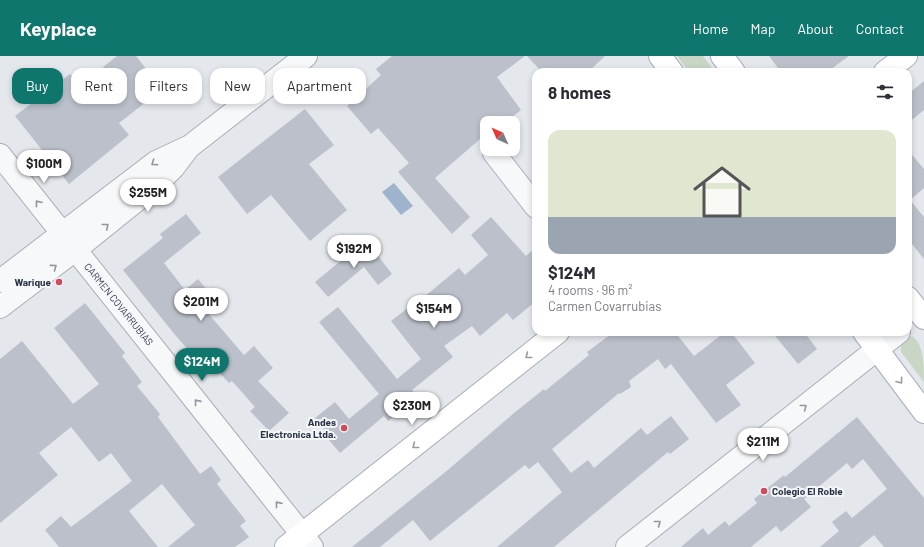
<!DOCTYPE html>
<meta charset="utf-8">
<style>
:root{--surface:#fff;--page:#f7f7f7;--text:#2b2b33;--muted:#7c7c81;--line:#e1e1e2;--accent:#0f766e}
body{margin:0;font-family:Barlow,sans-serif;background:var(--page);color:var(--text);height:100vh;display:flex;flex-direction:column;font-size:15px;white-space:nowrap}
*{box-sizing:border-box;margin:0}
p{font-size:13px;color:var(--muted)}
.icon{flex:none;width:22px;height:22px;fill:none;stroke:currentColor;stroke-width:2;stroke-linecap:round;stroke-linejoin:round}
.map{position:relative;flex:1;overflow:hidden}
.panel{position:absolute;left:532px;top:12px;width:380px;height:268px;display:flex;flex-direction:column;background:var(--surface);border-radius:12px;box-shadow:0 2px 6px #0003}
.panel>*{flex:none}
.guide{position:absolute;left:12px;top:12px;width:380px;height:36px;display:flex;gap:8px}
.needle{width:26px;rotate:315deg}
.buttons{position:absolute;left:480px;top:60px;display:grid;gap:8px}
.buttons a{display:grid;place-items:center;width:40px;height:40px;border-radius:8px;background:var(--surface);box-shadow:0 2px 6px #0003;font-size:20px}
.price{position:absolute;translate:-50% -34px;padding:0 9px;border-radius:14px;background:#fff;color:#222;font-size:13px;line-height:26px;filter:drop-shadow(0 1px 2px #0008)}
.price::after{content:'';position:absolute;left:50%;top:24px;width:12px;height:9px;margin-left:-6px;background:inherit;clip-path:polygon(0 0,100% 0,50% 100%)}
.price.on{background:var(--accent);color:#fff}
ul{padding:0;list-style:none}
li{display:grid;align-content:center;gap:8px;height:212px;padding:0 16px}
li+li{border-top:1px solid var(--line)}
li span{display:grid;place-items:center;height:124px;border-radius:12px;color:#555}
li>.icon{margin-inline-start:auto}
span .icon{width:72px;height:72px;fill:#fffc;stroke-width:1}
li b{font-size:17px}
h2{display:flex;justify-content:space-between;align-items:center;height:48px;padding:0 16px;font-size:17px}
.pill{padding:0 14px;border-radius:12px;background:var(--surface);box-shadow:0 2px 6px #0003;font-size:14px;line-height:36px}
.pill.on{background:var(--accent);color:#fff}
header{display:flex;align-items:center;gap:24px;box-sizing:border-box;height:56px;padding:0 20px;background:var(--accent);color:#fff}
header strong{font-size:19px}
nav{display:flex;gap:22px;margin-inline-start:auto;font-size:14px}
.map>svg:first-child{display:block}
.green{fill:#c9d6c5}
.water{fill:#9fb4cc}
.building{fill:#bbc0ca}
.lines{fill:none;stroke-linecap:round;stroke-linejoin:round}
.minor-casing{stroke:#a9aeb7;stroke-width:24}
.tertiary-casing{stroke:#a9aeb7;stroke-width:24}
.secondary-casing{stroke:#a9aeb7;stroke-width:24}
.minor{stroke:#f7f8fa;stroke-width:22}
.tertiary{stroke:#f7f8fa;stroke-width:22}
.secondary{stroke:#fff;stroke-width:22}
.oneway{stroke:#9196a0}
.oneway2{stroke:#959aa2}
.poi-dot{fill:#d1495b;stroke:#f4f6f9;stroke-width:1.5}
.labels{text-anchor:middle;stroke-width:4;stroke-linejoin:round;paint-order:stroke}
.poi-label{font-size:10px;font-weight:bold;fill:#2b3445;stroke:#f4f6f9;text-anchor:end}
.street-label{font-size:10px;fill:#2b3445;stroke:#f4f6f9}
</style>
<header>
<strong>Keyplace</strong>
<nav><a>Home</a><a>Map</a><a>About</a><a>Contact</a></nav>
</header>
<div class="map">
<svg width="924" height="491" viewBox="0 0 924 491">
<rect width="100%" height="100%" fill="#e4e7ec"/>
<!-- green -->
<path class="green" d="M677 0H703L715 16H689Z
M912 280C924 288 924 309 924 326L901 296V287Z"/>
<!-- water -->
<path class="water" d="M394 127 413 150 401 159 382 136Z"/>
<!-- building -->
<path class="building" d="M117 0H136L159 29 147 38 150 43 119 67 129 79 69 128 15 60 70 18 93 47 116 28 103 11Z
M392 0H525L497 21 521 54 505 67H487V77L435 122 470 161 452 178 398 116 409 107 378 72 371 78 347 50 381 19 376 13Z
M527 0H605L588 16H542Z
M769 0H849L827 16H781Z
M924 25V54L908 67V38Z
M305 53 334 89 309 108 347 154 310 185 271 139 247 158 218 121Z
M908 94 924 113V132L910 144 924 161V203L908 183Z
M186 158 201 177 164 207 185 234 198 223 217 246 206 255 244 299 254 290 273 312 258 325 289 357 269 375 250 355 255 351 232 325 229 327 214 311 208 316 176 280 123 214 163 182 160 178Z
M491 161 526 200 536 191V245L513 264 507 257 480 280 472 270 444 290 453 301 412 334 418 341 388 365 384 360 340 397 323 377 326 375 315 362 335 346 349 363 379 338 319 266 338 251 397 323 421 303 391 265 417 245 418 246 459 212 465 219 488 199 471 179Z
M366 184 392 218 378 229 364 211 328 241 315 226Z
M85 247 125 297 122 300 142 326 137 330 160 358 158 361 200 418 211 410 221 424 217 428 246 465 240 470 249 481 235 491H168L195 469 162 428 129 455 158 491H59L45 474 61 460 71 471 132 425 111 397 99 406 71 371 39 397 58 419 0 467V303L22 285 73 348 99 328 54 272Z
M614 276H675L694 300 725 276H731L755 307 726 329 741 349 716 367 671 308 665 313 658 303 629 325 631 331 620 338 619 337 552 393 571 417 588 404 594 412 641 372 647 379 671 360 689 383 670 398 668 396 554 491H497L562 436 538 406 529 413 525 409 430 485 413 464 380 491H352L449 413 514 357 544 333 545 335 589 299 587 296Z
M772 276H804L817 293 798 308Z
M857 361 924 442V491H884L874 479 859 491H820L839 475 832 466 846 455 852 462 887 433 863 403 852 413 847 407 804 443 811 451 781 476 776 470 751 491H681L703 472 708 479 725 465 729 470 757 447 754 443 784 419 785 421Z"/>
<g class="lines">
<!-- minor casing -->
<g class="minor-casing">
<path id="minor" d="M494 97 536 151
M0 99 312 491
M627 491 899 276"/>
</g>
<!-- tertiary casing -->
<g class="tertiary-casing">
<path id="tertiary" d="M0 225 156 106 188 91
M0 251 75 194 157 128 173 112 189 91 306 0"/>
</g>
<!-- secondary casing -->
<g class="secondary-casing">
<path id="secondary" d="M660 0 672 16
M722 0 734 16
M885 16 906 0
M908 242 924 262
M864 276 924 356
M286 491 558 276"/>
</g>
<!-- minor -->
<use href="#minor" class="minor"/>
<!-- tertiary -->
<use href="#tertiary" class="tertiary"/>
<!-- secondary -->
<use href="#secondary" class="secondary"/>
</g>
<!-- one-way arrows -->
<defs><path id="oneway-chevron" d="M-2-3.5L2.5 0L-2 3.5" fill="none" stroke-width="1.6" stroke-linecap="round" stroke-linejoin="round"/></defs>
<g class="oneway">
<use href="#oneway-chevron" transform="translate(154 107) rotate(146)"/>
<use href="#oneway-chevron" transform="translate(38 147) rotate(-128)"/>
<use href="#oneway-chevron" transform="translate(106 170) rotate(-39)"/>
<use href="#oneway-chevron" transform="translate(54 211) rotate(-36)"/>
<use href="#oneway-chevron" transform="translate(197 346) rotate(-129)"/>
<use href="#oneway-chevron" transform="translate(804 351) rotate(-38)"/>
<use href="#oneway-chevron" transform="translate(278 448) rotate(-129)"/>
<use href="#oneway-chevron" transform="translate(658 467) rotate(-38)"/>
</g>
<g class="oneway2">
<use href="#oneway-chevron" transform="translate(528 300) rotate(142)"/>
<use href="#oneway-chevron" transform="translate(900 325) rotate(53)"/>
<use href="#oneway-chevron" transform="translate(415 390) rotate(142)"/>
</g>
<!-- markers -->
<g class="poi-dot">
<circle cx="59" cy="226" r="4"/>
<circle cx="344" cy="372" r="4"/>
<circle cx="764" cy="435" r="4"/>
</g>
<g class="labels">
<!-- poi labels -->
<g class="poi-label">
<text x="51" y="230">Warique</text>
<text x="336" y="370">Andes<tspan x="336" dy="12">Electronica Ltda.</tspan></text>
<text x="772" y="439" text-anchor="start">Colegio El Roble</text>
</g>
<!-- street labels -->
<g class="street-label">
<text transform="translate(119 248) rotate(51)" y="4">CARMEN COVARRUBIAS</text>
</g>
</g>
</svg>
<div class="buttons">
<a><svg class="needle" viewBox="-14 -14 28 28"><path d="M0-13l5 13h-10z" fill="#e53935"/><path d="M0 13l5-13h-10z" fill="#7c7c81"/></svg></a>
</div>
<b class="price" style="left:44px;top:128px">$100M</b>
<b class="price" style="left:148px;top:157px">$255M</b>
<b class="price" style="left:354px;top:213px">$192M</b>
<b class="price" style="left:201px;top:266px">$201M</b>
<b class="price" style="left:434px;top:273px">$154M</b>
<b class="price on" style="left:202px;top:326px">$124M</b>
<b class="price" style="left:412px;top:370px">$230M</b>
<b class="price" style="left:763px;top:406px">$211M</b>
<div class="guide">
<a class="pill on">Buy</a>
<a class="pill">Rent</a>
<a class="pill">Filters</a>
<a class="pill">New</a>
<a class="pill">Apartment</a>
</div>
<section class="panel">
<h2>8 homes<svg class="icon" aria-label="filters" viewBox="0 0 24 24"><path d="M4 7h16M4 17h16"/><circle cx="9" cy="7" r="2"/><circle cx="15" cy="17" r="2"/></svg></h2>
<ul>
<li><span style="background:linear-gradient(#dfe7d0 70%,#9aa5b1 0)"><svg class="icon" aria-label="home" viewBox="0 0 24 24"><path d="M3 11l9-7 9 7M6 9v11h12V9"/></svg></span><div><b>$124M</b><p>4 rooms · 96 m²</p><p>Carmen Covarrubias</p></div></li>
</ul>
</section>
</div>
